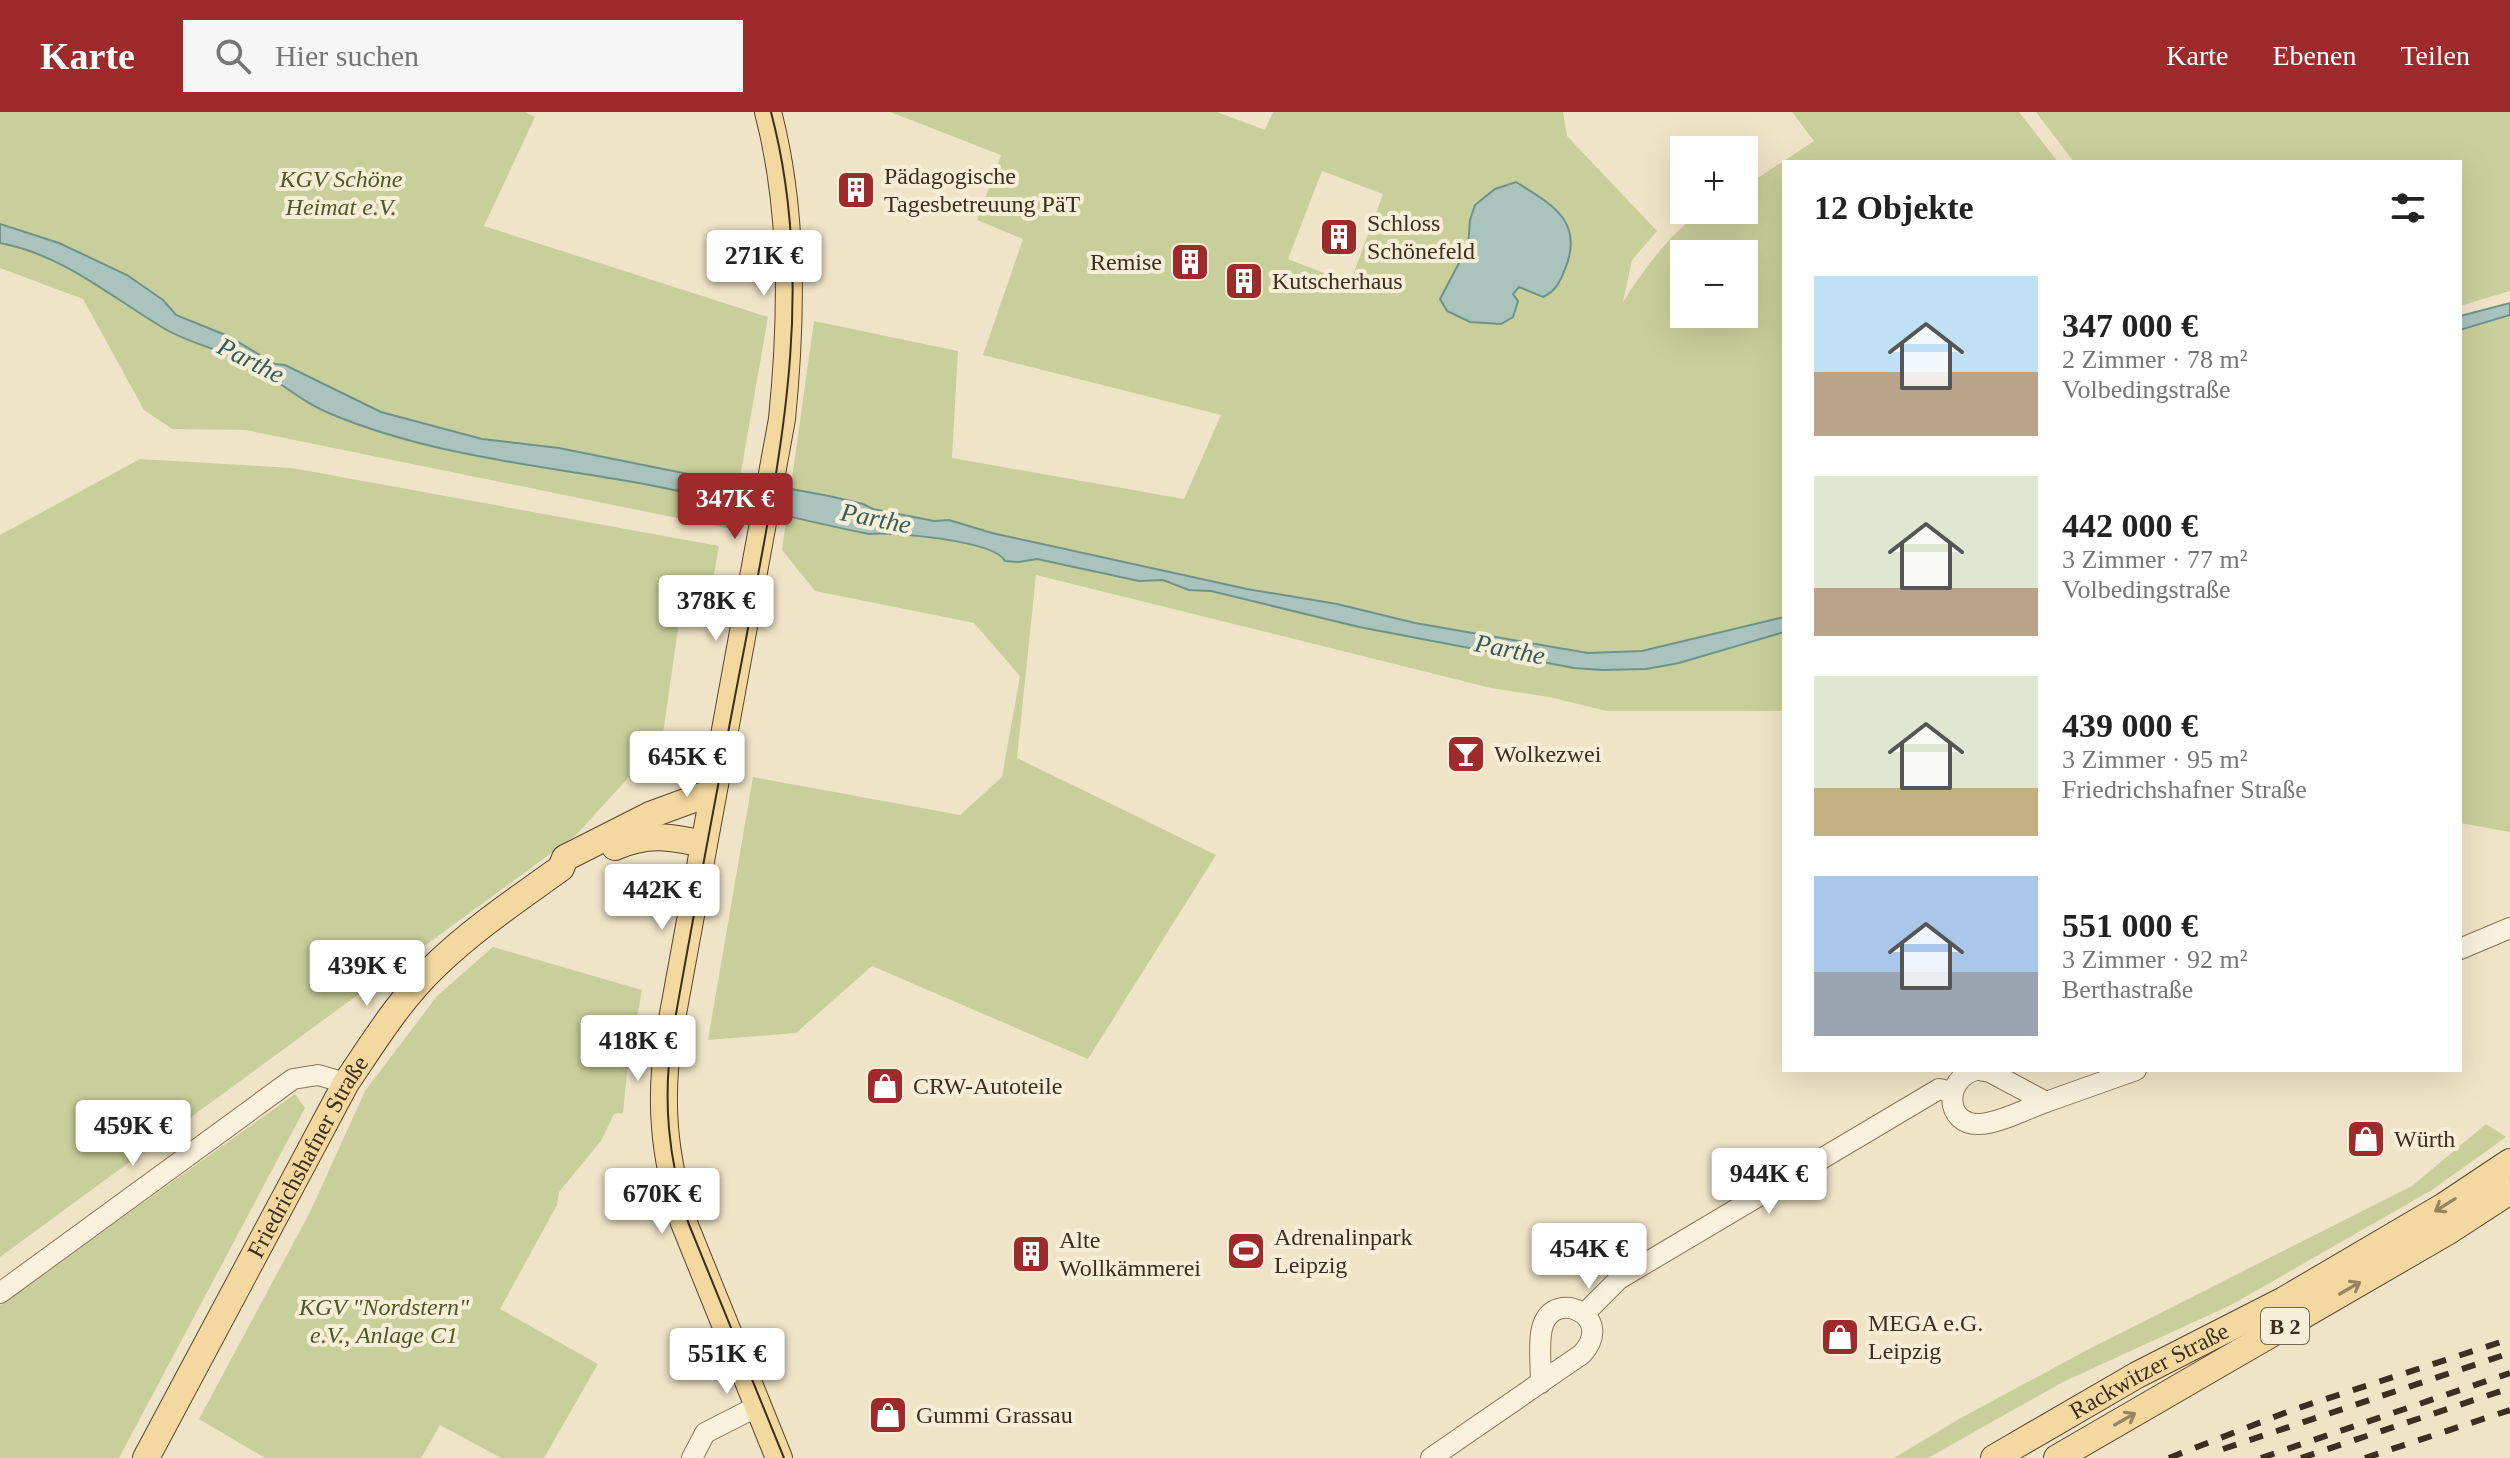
<!DOCTYPE html>
<html lang="de">
<meta charset="utf-8">
<style>
:root{--surface:#fff;--page:#f6f6f6;--text:#222;--muted:#767676;--accent:#9e2a2b}
body{margin:0;font-family:"Times New Roman",serif;background:var(--page);color:var(--text);height:100vh;display:flex;flex-direction:column;font-size:30px;white-space:nowrap}
*{box-sizing:border-box;margin:0}
p{font-size:26px;color:var(--muted)}
.icon{flex:none;width:44px;height:44px;fill:none;stroke:currentColor;stroke-width:2;stroke-linecap:round;stroke-linejoin:round}
.map{position:relative;flex:1;overflow:hidden}
.side{position:absolute;left:1782px;top:48px;width:680px;height:912px;display:flex;flex-direction:column;background:var(--surface);border-radius:0px;box-shadow:0 8px 32px #0002}
.side>*{flex:none}
.controls{position:absolute;left:1670px;top:24px;display:grid;gap:16px}
.controls a{display:grid;place-items:center;width:88px;height:88px;border-radius:0px;background:var(--surface);box-shadow:0 8px 32px #0002;font-size:40px}
.price{position:absolute;translate:-50% -68px;padding:0 18px;border-radius:8px;background:#fff;color:#222;font-size:26px;line-height:52px;filter:drop-shadow(0 2px 4px #0008)}
.price::after{content:'';position:absolute;left:50%;top:48px;width:24px;height:18px;margin-left:-12px;background:inherit;clip-path:polygon(0 0,100% 0,50% 100%)}
.price.on{background:var(--accent);color:#fff}
ul{padding:0;list-style:none}
li{display:flex;align-items:center;gap:24px;height:200px;padding:0 32px}
li span{display:grid;place-items:center;flex:none;width:224px;height:160px;border-radius:0px;color:#555}
li>.icon{margin-inline-start:auto}
span .icon{width:96px;height:96px;fill:#fffc;stroke-width:1}
li b{font-size:34px}
h2{display:flex;justify-content:space-between;align-items:center;height:96px;padding:0 32px;font-size:34px}
header{display:flex;align-items:center;gap:48px;box-sizing:border-box;height:112px;padding:0 40px;background:var(--accent);color:#fff}
header strong{font-size:38px}
nav{display:flex;gap:44px;margin-inline-start:auto;font-size:28px}
.search{width:560px;height:72px;background:var(--page);display:flex;align-items:center;gap:20px;box-sizing:border-box;padding:0 28px;border-radius:0px;color:var(--muted);font-size:30px}
.map>svg:first-child{display:block}
.green{fill:#c9cf9b;fill-rule:evenodd}
.water{fill:#a9c4bc;stroke:#6f938a;stroke-width:2}
.lines{fill:none;stroke-linecap:round;stroke-linejoin:round}
.minor-casing{stroke:#8d765c;stroke-width:22}
.major-casing{stroke:#5b4430;stroke-width:28}
.minor{stroke:#faf1dc;stroke-width:20}
.major{stroke:#f3d9a0;stroke-width:26}
.tram{stroke:#3d2e20;stroke-width:2}
.rail{stroke:#3d2e20;stroke-width:6;stroke-dasharray:14 14;stroke-linecap:butt}
.oneway{stroke:#988460}
.labels{text-anchor:middle;stroke-width:8;stroke-linejoin:round;paint-order:stroke}
.shield{fill:#f7eed8;stroke:#756857;stroke-width:2}
.shield-label{font-size:22px;font-weight:bold;fill:#3d2e20}
.poi-label{font-size:24px;fill:#3d2e20;stroke:#f7eed8;text-anchor:start}
.park-label{font-size:24px;font-style:italic;fill:#4d5a26;stroke:#f7eed8}
.street-label{font-size:24px;fill:#3d2e20;stroke:#f7eed8}
.water-label{font-size:26px;font-style:italic;fill:#2f5d5a;stroke:#f7eed8}
</style>
<header>
<strong>Karte</strong>
<div class="search"><svg class="icon" aria-label="search" viewBox="0 0 24 24"><circle cx="10" cy="10" r="6"/><path d="M15 15l6 6"/></svg>Hier suchen</div>
<nav><a>Karte</a><a>Ebenen</a><a>Teilen</a></nav>
</header>
<div class="map">
<svg width="2510" height="1346" viewBox="0 0 2510 1346">
<rect width="100%" height="100%" fill="#f0e4c8"/>
<!-- green -->
<path class="green" d="M0 0H525L535 5 484 114 768 205 731 417 246 318 172 317 144 298 83 187 0 156Z
M890 0H1217L1265 18 1273 0H1563L1567 24 1657 119 1632 148 1623 190C1639 164 1677 110 1707 99 1717 95 1733 98 1744 98V75L1814 29 1792 0H2019L2058 50H1784V599H1607L1549 585 1491 576 1036 463 1017 646 1216 743 1088 947 872 854 796 921 708 928 753 665 960 703 1002 665 1020 564 974 511 815 479 782 438 814 209 958 239 952 346 1184 387 1221 303 983 243 1023 127 977 108 1001 43ZM1322 59 1383 82 1350 171 1288 147ZM1684 142H1744V202H1684Z
M2036 0H2510V179L2460 194V50H2074Z
M2510 204V720L2460 711V219Z
M140 347 292 356 719 434 710 484 683 482 662 629 576 723 0 1145V423Z
M493 835 642 878 627 960 623 1001 614 1002 601 1029 559 1080 557 1093 500 1197 598 1252 544 1346H501L440 1313 421 1346H265L199 1307 310 1100 365 979 437 884Z
M295 982 305 996 119 1346H0V1193Z
M2486 1012 2506 1025 2432 1078 2231 1193 2063 1270 1928 1346H1894L1959 1307 2087 1238 2412 1074Z"/>
<!-- water -->
<path class="water" d="M1516 70C1551 92 1585 109 1565 157 1560 170 1556 179 1543 185L1519 175 1513 182 1518 189 1513 205 1501 212 1470 210 1447 199 1440 187 1468 134 1470 108 1475 93 1495 77Z
M0 112 59 131 127 163 163 188 176 203 228 224 275 252 285 253 381 300 482 327 559 336 703 365H727L829 384 863 392 873 397 934 409 949 408 992 421 1247 477 1337 492 1415 511 1588 541 1642 539 1784 505V520L1679 551 1646 557 1602 558 1574 556 1359 515 1211 479 1189 478 1163 468 1139 469 1037 447 1019 450 1005 449C996 429 891 419 869 422 793 407 719 386 644 372 538 353 432 344 331 302 301 290 277 267 249 252 222 238 191 232 165 217 111 185 64 143 0 131Z
M2510 191V203L2460 218V204Z"/>
<g class="lines">
<!-- minor casing -->
<g class="minor-casing">
<path id="minor" d="M2460 837 2510 816
M1976 958C1943 967 1945 1013 1979 1012 1998 1012 2028 996 2046 990L1990 960 1979 958
M2046 990 2136 958
M0 1181 293 967 318 963 346 971
M1584 1202 1619 1167 1939 977 1952 980
M692 1346 705 1321 758 1294
M1431 1346 1582 1242C1616 1205 1556 1176 1543 1213 1538 1226 1541 1255 1541 1271"/>
</g>
<!-- major casing -->
<g class="major-casing">
<g id="major">
<path d="M768 0C794 99 792 206 782 307L670 918C658 988 664 1043 684 1111L779 1346"/>
<path d="M615 735C648 720 671 725 704 732"/>
<path id="s1" d="M146 1346 346 971C373 931 400 887 435 854 473 817 518 787 561 756L565 746 650 703 710 681 715 672"/>
<path id="s2" d="M1994 1346 2137 1263 2284 1188 2444 1094 2510 1050"/>
<path d="M2057 1346 2447 1120 2510 1079"/>
</g>
</g>
<!-- minor -->
<use href="#minor" class="minor"/>
<!-- major -->
<use href="#major" class="major"/>
<!-- tram -->
<path class="tram" d="M771 0C818 179 779 350 746 527 721 657 696 788 673 919 662 985 668 1046 688 1110L784 1346"/>
<!-- rail -->
<path class="rail" d="M2223 1337 2510 1241
M2169 1346 2292 1298 2510 1227
M2261 1346 2510 1261
M2301 1346 2510 1276
M2365 1346 2510 1298"/>
</g>
<!-- one-way arrows -->
<defs><path id="oneway-shaft" d="M-6 0H5M1.5-3L5.5 0L1.5 3" fill="none" stroke-width="1.6" stroke-linecap="round" stroke-linejoin="round" transform="scale(2)"/></defs>
<g class="oneway">
<use href="#oneway-shaft" transform="translate(2445 1093) rotate(148)"/>
<use href="#oneway-shaft" transform="translate(2350 1176) rotate(-30)"/>
<use href="#oneway-shaft" transform="translate(2125 1307) rotate(-30)"/>
</g>
<!-- icons -->
<defs>
<g id="building-square" transform="scale(2)"><rect x="-9" y="-9" width="18" height="18" rx="4" fill="#9e2a2b" stroke="#f7eed8"/><path d="M-4-6H4V6H1V3H-1V6H-4ZM-2.5-4.3h1.7v1.8h-1.7ZM.8-4.3h1.7v1.8H.8ZM-2.5-1h1.7V.8h-1.7ZM.8-1h1.7V.8H.8Z" fill="#fff"/></g>
<g id="bar-square" transform="scale(2)"><rect x="-9" y="-9" width="18" height="18" rx="4" fill="#9e2a2b" stroke="#f7eed8"/><path d="M-6-5H6L.8 .8V4.5H3.5V6h-7V4.5H-.8V.8Z" fill="#fff"/></g>
<g id="shop-square" transform="scale(2)"><rect x="-9" y="-9" width="18" height="18" rx="4" fill="#9e2a2b" stroke="#f7eed8"/><path d="M-5-2.5h2.3a2.7 3.5 0 0 1 5.4 0H5L5.5 6h-11ZM-1.5-2.5h3a1.5 2.3 0 0 0-3 0Z" fill="#fff"/></g>
<g id="stadium-square" transform="scale(2)"><rect x="-9" y="-9" width="18" height="18" rx="4" fill="#9e2a2b" stroke="#f7eed8"/><path d="M0-5a6.5 5 0 1 0 0 10a6.5 5 0 1 0 0-10ZM-3.5-1.8h7v3.6h-7Z" fill="#fff"/></g>
</defs>
<g fill-rule="evenodd">
<use href="#building-square" x="856" y="78"/>
<use href="#building-square" x="1339" y="125"/>
<use href="#building-square" x="1190" y="150"/>
<use href="#building-square" x="1244" y="169"/>
<use href="#bar-square" x="1466" y="642"/>
<use href="#shop-square" x="885" y="974"/>
<use href="#shop-square" x="2366" y="1027"/>
<use href="#stadium-square" x="1246" y="1139"/>
<use href="#building-square" x="1031" y="1142"/>
<use href="#shop-square" x="1840" y="1225"/>
<use href="#shop-square" x="888" y="1303"/>
</g>
<g class="labels">
<!-- shield labels -->
<rect class="shield" x="2261" y="1196" width="48" height="36" rx="6"/>
<g class="shield-label">
<text x="2285" y="1222">B 2</text>
</g>
<!-- poi labels -->
<g class="poi-label">
<text x="884" y="72">Pädagogische<tspan x="884" dy="28">Tagesbetreuung PäT</tspan></text>
<text x="1367" y="119">Schloss<tspan x="1367" dy="28">Schönefeld</tspan></text>
<text x="1162" y="158" text-anchor="end">Remise</text>
<text x="1272" y="177">Kutscherhaus</text>
<text x="1494" y="650">Wolkezwei</text>
<text x="913" y="982">CRW-Autoteile</text>
<text x="2394" y="1035">Würth</text>
<text x="1274" y="1133">Adrenalinpark<tspan x="1274" dy="28">Leipzig</tspan></text>
<text x="1059" y="1136">Alte<tspan x="1059" dy="28">Wollkämmerei</tspan></text>
<text x="1868" y="1219">MEGA e.G.<tspan x="1868" dy="28">Leipzig</tspan></text>
<text x="916" y="1311">Gummi Grassau</text>
</g>
<!-- park labels -->
<g class="park-label">
<text x="341" y="75">KGV Schöne<tspan x="341" dy="28">Heimat e.V.</tspan></text>
<text x="384" y="1203">KGV "Nordstern"<tspan x="384" dy="28">e.V., Anlage C1</tspan></text>
</g>
<!-- street labels -->
<g class="street-label">
<text dy="8" stroke="none"><textPath href="#s1" startOffset="342">Friedrichshafner Straße</textPath></text>
<text dy="8" stroke="none"><textPath href="#s2" startOffset="178">Rackwitzer Straße</textPath></text>
</g>
<!-- water labels -->
<g class="water-label">
<text transform="translate(251 248) rotate(27)" y="9">Parthe</text>
<text transform="translate(876 406) rotate(11)" y="9">Parthe</text>
<text transform="translate(1510 537) rotate(11)" y="9">Parthe</text>
</g>
</g>
</svg>
<div class="controls">
<a>+</a>
<a>−</a>
</div>
<b class="price" style="left:764px;top:186px">271K €</b>
<b class="price on" style="left:735px;top:429px">347K €</b>
<b class="price" style="left:716px;top:531px">378K €</b>
<b class="price" style="left:687px;top:687px">645K €</b>
<b class="price" style="left:662px;top:820px">442K €</b>
<b class="price" style="left:367px;top:896px">439K €</b>
<b class="price" style="left:638px;top:971px">418K €</b>
<b class="price" style="left:133px;top:1056px">459K €</b>
<b class="price" style="left:1769px;top:1104px">944K €</b>
<b class="price" style="left:662px;top:1124px">670K €</b>
<b class="price" style="left:1589px;top:1179px">454K €</b>
<b class="price" style="left:727px;top:1284px">551K €</b>
<section class="side">
<h2>12 Objekte<svg class="icon" aria-label="filters" viewBox="0 0 24 24"><path d="M4 7h16M4 17h16"/><circle cx="9" cy="7" r="2"/><circle cx="15" cy="17" r="2"/></svg></h2>
<ul>
<li><span style="background:linear-gradient(#bfe0f5 60%,#b9a48a 0)"><svg class="icon" aria-label="home" viewBox="0 0 24 24"><path d="M3 11l9-7 9 7M6 9v11h12V9"/></svg></span><div><b>347 000 €</b><p>2 Zimmer · 78 m²</p><p>Volbedingstraße</p></div></li>
<li><span style="background:linear-gradient(#dfe7d0 70%,#b9a48a 0)"><svg class="icon" aria-label="home" viewBox="0 0 24 24"><path d="M3 11l9-7 9 7M6 9v11h12V9"/></svg></span><div><b>442 000 €</b><p>3 Zimmer · 77 m²</p><p>Volbedingstraße</p></div></li>
<li><span style="background:linear-gradient(#dfe7d0 70%,#c2b280 0)"><svg class="icon" aria-label="home" viewBox="0 0 24 24"><path d="M3 11l9-7 9 7M6 9v11h12V9"/></svg></span><div><b>439 000 €</b><p>3 Zimmer · 95 m²</p><p>Friedrichshafner Straße</p></div></li>
<li><span style="background:linear-gradient(#a9c7e8 60%,#9aa5b1 0)"><svg class="icon" aria-label="home" viewBox="0 0 24 24"><path d="M3 11l9-7 9 7M6 9v11h12V9"/></svg></span><div><b>551 000 €</b><p>3 Zimmer · 92 m²</p><p>Berthastraße</p></div></li>
</ul>
</section>
</div>
